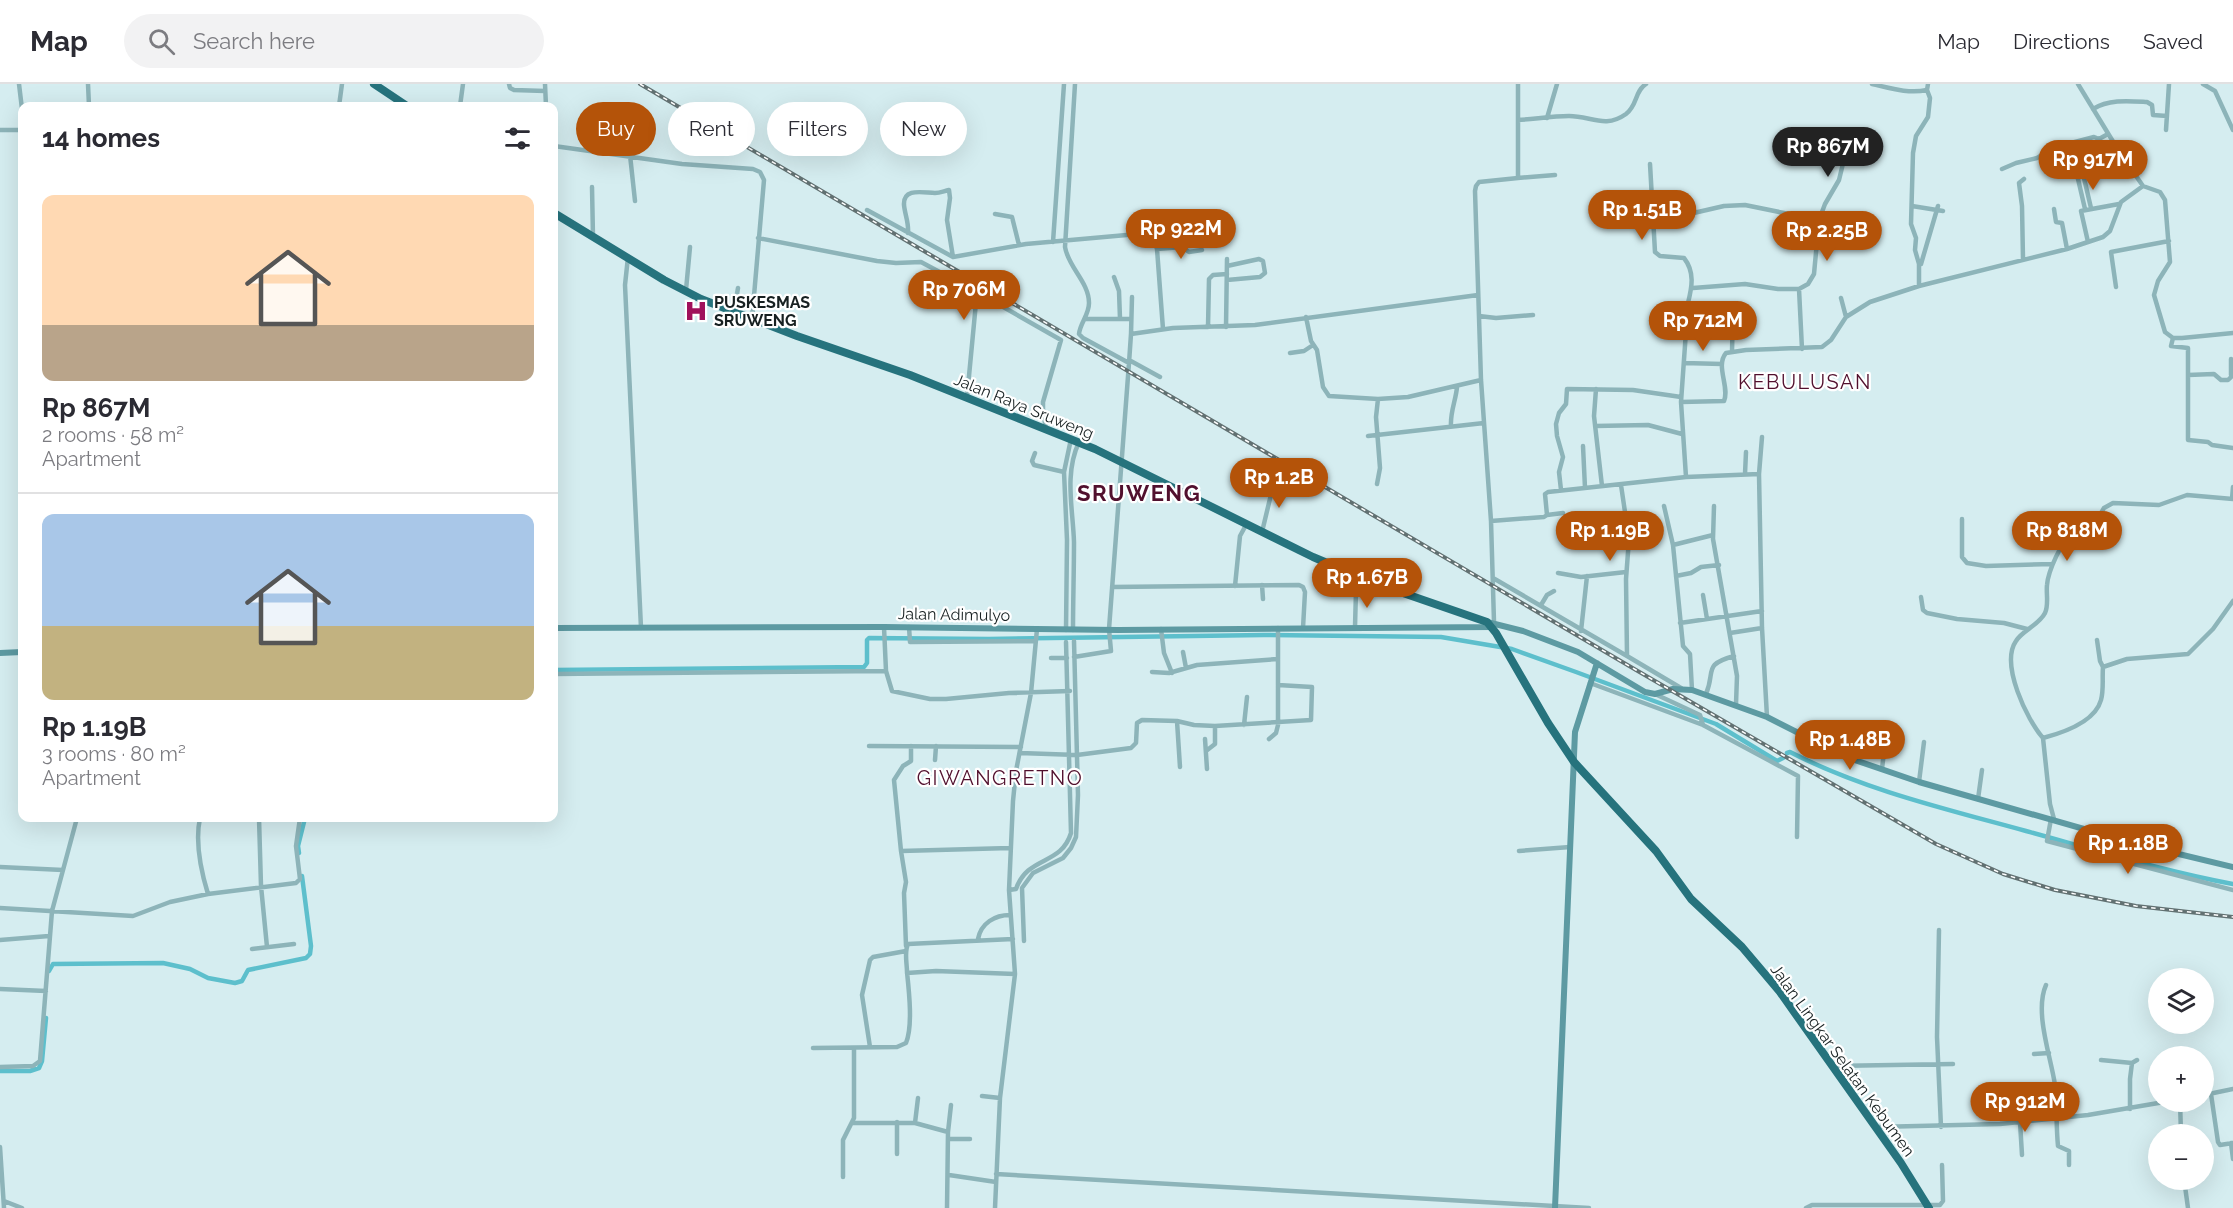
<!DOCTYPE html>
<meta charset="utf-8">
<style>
:root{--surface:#fff;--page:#f2f2f3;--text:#2b2b33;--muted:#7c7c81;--line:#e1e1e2;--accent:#b45309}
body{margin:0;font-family:Raleway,sans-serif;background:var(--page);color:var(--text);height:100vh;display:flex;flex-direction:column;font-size:22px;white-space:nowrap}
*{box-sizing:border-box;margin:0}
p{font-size:20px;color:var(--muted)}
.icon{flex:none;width:33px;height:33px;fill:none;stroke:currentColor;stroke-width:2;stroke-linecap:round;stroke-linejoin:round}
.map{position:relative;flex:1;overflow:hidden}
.side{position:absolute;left:18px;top:18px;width:540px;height:720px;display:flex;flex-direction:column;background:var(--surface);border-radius:12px;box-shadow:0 6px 24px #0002}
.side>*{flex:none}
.guide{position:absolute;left:576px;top:18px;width:570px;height:54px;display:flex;gap:12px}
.controls{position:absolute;left:2148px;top:884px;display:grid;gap:12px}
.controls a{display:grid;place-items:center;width:66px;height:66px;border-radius:50%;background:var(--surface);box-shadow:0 6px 24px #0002;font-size:30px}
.price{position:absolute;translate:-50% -51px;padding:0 14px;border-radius:21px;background:var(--accent);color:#fff;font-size:20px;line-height:39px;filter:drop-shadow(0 2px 3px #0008)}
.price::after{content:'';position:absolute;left:50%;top:36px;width:18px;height:14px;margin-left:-9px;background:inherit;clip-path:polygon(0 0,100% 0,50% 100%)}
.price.current{background:#222;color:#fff}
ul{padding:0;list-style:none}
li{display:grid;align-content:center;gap:12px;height:318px;padding:0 24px}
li+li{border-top:2px solid var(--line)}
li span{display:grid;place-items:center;height:186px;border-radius:12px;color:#555}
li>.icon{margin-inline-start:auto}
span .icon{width:108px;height:108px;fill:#fffc;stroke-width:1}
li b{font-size:26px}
h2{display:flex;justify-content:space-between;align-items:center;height:72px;padding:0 24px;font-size:26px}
.chip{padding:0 21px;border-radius:27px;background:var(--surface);box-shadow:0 6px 24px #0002;font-size:21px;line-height:54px}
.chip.current{background:var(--accent);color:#fff}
header{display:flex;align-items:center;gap:36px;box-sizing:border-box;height:84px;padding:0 30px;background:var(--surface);border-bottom:2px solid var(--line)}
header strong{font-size:28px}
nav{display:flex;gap:33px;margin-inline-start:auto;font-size:21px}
.search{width:420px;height:54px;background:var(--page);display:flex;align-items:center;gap:15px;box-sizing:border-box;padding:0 21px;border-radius:33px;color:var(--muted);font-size:22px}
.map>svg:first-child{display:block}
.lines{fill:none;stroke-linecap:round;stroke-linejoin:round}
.canal{stroke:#5dbfcc;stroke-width:4.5}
.street{stroke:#8db4b9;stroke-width:4.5}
.secondary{stroke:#5d9aa2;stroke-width:6}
.highway{stroke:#26737d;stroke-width:8}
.rail-casing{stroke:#627172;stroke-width:4}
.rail{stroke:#fff;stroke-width:1.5;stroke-dasharray:4.5;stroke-linecap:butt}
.labels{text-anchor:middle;stroke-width:4.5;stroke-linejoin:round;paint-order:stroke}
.poi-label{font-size:16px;font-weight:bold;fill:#172021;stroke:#fff;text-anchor:start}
.street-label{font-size:16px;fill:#172021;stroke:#fff}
.quarter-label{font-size:20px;letter-spacing:1.5px;fill:#51102e;stroke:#fff}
.district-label{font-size:22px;font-weight:bold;letter-spacing:1.5px;fill:#51102e;stroke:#fff}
</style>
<header>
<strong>Map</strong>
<div class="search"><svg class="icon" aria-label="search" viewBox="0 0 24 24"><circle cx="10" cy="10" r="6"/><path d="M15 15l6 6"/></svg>Search here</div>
<nav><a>Map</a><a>Directions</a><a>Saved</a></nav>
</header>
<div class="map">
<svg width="2233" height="1124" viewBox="0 0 2233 1124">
<rect width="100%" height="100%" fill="#d5edf0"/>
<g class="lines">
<!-- canal -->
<path class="canal" d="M554 586 864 583 867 579V556L869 554 989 555 1264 551 1441 553 1512 565 1576 588 1716 640 1777 677 1783 674
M1787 669 1790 668C1864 706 1946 725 2026 747 2095 766 2163 787 2233 800
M299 769 298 762 305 734
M49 887 53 880 163 879 190 885 208 894 235 899 242 897 248 886 306 874 310 870 311 862 302 792
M0 987H30L39 984 42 977 46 934"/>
<!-- street -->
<path class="street" d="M19 0 22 25
M88 0 89 22
M509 0 510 4 514 6 545 7
M545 0 546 22
M1872 0C1890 4 1908 10 1927 6L1928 0
M2078 0 2120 69 2143 102
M2203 0 2215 7 2233 46
M339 22 342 0
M460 22 463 0
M2093 25C2109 15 2129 17 2147 18L2152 21 2153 31 2167 32
M1547 34 1557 0
M1518 36C1535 35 1552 32 1569 32 1591 32 1605 45 1626 30 1638 21 1634 8 1646 0
M0 46H22
M2166 46 2169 0
M2068 61 2071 75
M554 62 682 80 753 85 760 88 764 96 752 235
M630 71 635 117
M2080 77 2091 124
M1650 80 1655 168 1660 172 1684 174C1695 188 1692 203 1688 219L1681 318
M2002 85 2016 79 2037 74 2052 64 2094 53 2099 55 2108 50
M1518 94 1555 91
M2078 95 2085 125
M592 103 593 153
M1912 122 1943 127
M1651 123 1685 131 1724 122 1745 121 1819 136
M2054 125 2056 138 2062 139 2067 165
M867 126 953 173 1026 160 1149 149 1154 155 1157 165 1163 245
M995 130 1012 133 1019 161
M908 149C909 139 905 131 904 121 903 103 924 109 935 109 940 109 944 107 949 106L950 114 947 136 953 173
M758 154 877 177 896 179 921 178 977 208 967 313
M1053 158 1064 0
M2088 158 2081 127 2119 120
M1157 165 1182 163 1189 168 1202 166
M628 173 625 201 641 544
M2023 175 2022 122 2019 99 2024 95
M1921 180 1938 122
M1227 182 1259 175 1263 177 1265 189 1260 193 1227 196
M1114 193 1119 207 1120 235
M1919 202V180L1915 166 1916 154 1911 140 1913 69 1916 52 1928 33 1930 14 1927 6
M2116 203 2111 168 2169 157
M1693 204 1745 200 1778 205H1799L1802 265
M1799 205 1808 200 1814 190 1819 136 1825 120 1839 96 1847 63
M686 206 690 163
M977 208 1061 256 1043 318V327L1046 345
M1841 214 1846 233
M734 227 738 204
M1479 232 1496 234 1533 231
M1306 233 1311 257 1317 266 1323 303 1329 312 1378 315 1408 313 1481 296
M1085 235H1131
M1208 243 1209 195 1213 191 1227 190
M1226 243 1227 175
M1131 250 1132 213
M2173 254 2171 262 2188 264V356L2208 358 2212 361 2233 364
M1732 267 1733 230
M1290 269 1304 267 1313 261
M2231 275V291
M1129 276 1160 293
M1129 279 1131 250 1173 244 1255 241 1478 211
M1684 279 1722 280
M2188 291 2214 290 2221 296H2228L2233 291
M1596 305 1594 332 1602 402
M1451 342C1450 328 1456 316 1457 303
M1595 342 1648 341 1682 350
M1368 352 1484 339
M1583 362 1585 404
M1035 369 1032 377 1034 381 1064 388
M1745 390 1746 368
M1759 390 1762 353
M1686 393 1681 318 1724 317C1730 303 1715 282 1726 269L1746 266 1822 263 1831 256 1846 233 1870 218 1919 202 2067 165 2103 153 2110 147 2121 118 2143 102 2160 108 2165 116 2170 178 2158 197 2154 211 2165 248 2173 254H2182L2233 249
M1377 400 1380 384 1376 333 1378 315
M1621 401 1629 455 1626 495 1627 572 1681 604
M1561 406 1559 388 1563 373 1557 352 1556 340 1559 329 1566 320 1567 305 1633 306 1681 313
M2232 415 2233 403
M1664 422 1673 461 1683 562 1690 570 1692 606
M1714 422 1713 455 1737 592 1736 620
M1547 431 1563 429
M1962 435V473L1967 479 1986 482 2052 480
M1491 437 1544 433 1547 431 1545 410 1548 408 1686 393 1759 390 1762 544 1767 633
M1262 448 1274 398
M1673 461 1713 451
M1558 489 1581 493 1626 488
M1676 492 1691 489 1701 483 1719 481
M1493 494 1627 572
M1262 501 1263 515
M1235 502 1240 452 1246 441
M1112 503 1299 501 1303 503 1305 508 1303 544
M1703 511 1707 535
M1921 513 1923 526 1927 529 1957 535 2004 539 2027 545
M1541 521 1547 511 1554 507
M1494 538 1491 437 1481 296 1475 107 1476 102 1479 98 1518 94V0
M1680 539 1762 527
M909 543 910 558 1035 557
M1355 543 1356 506
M1161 545 1164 569 1172 589
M1066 546 1067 456 1064 388 1071 355
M1073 546C1073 517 1074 488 1074 458 1073 425 1064 390 1079 358
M1581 547 1587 492
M1730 549 1762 544
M2097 556 2100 577 2103 583
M1183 568 1186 584
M1074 573 1111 567 1109 545 1129 279 1083 254 1079 250C1080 239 1089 231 1089 219 1089 198 1068 183 1065 163L1075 0
M1051 574H1067
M886 587 892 607 930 615H946L1009 609 1070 607
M1152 588 1169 589 1197 581 1278 575
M554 590 886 587 884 543
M1590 599 1703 641
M1655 610 1700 631 1703 641 1798 692 1797 753
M1706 610C1716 587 1702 581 1734 572
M1177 637 1180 683
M1244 641 1247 613
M2043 654C2027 636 2000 580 2016 557 2023 546 2039 541 2045 529 2049 521 2046 510 2047 501 2048 488 2061 457 2073 449 2079 444 2088 445 2094 441L2104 424 2113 419 2159 421 2187 411 2233 415
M1205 655 1207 685
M1269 655 1276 649 1278 641V544
M869 662 1021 663
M1206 667 1215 660V642
M1020 669 1077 671 1131 664 1136 659 1137 639 1142 636 1177 637 1194 641 1215 642 1311 636 1312 603 1278 601
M935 676 936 662
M1882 685 1886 650
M1919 698 1924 658
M1978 715 1982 686
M200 734C195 757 201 787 208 810
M259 734 261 802 267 863
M2051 735 2047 757 2233 806
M2054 735 2050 720 2043 654C2062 649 2095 638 2101 616 2104 605 2102 594 2103 583L2127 575 2188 570 2213 545 2233 517
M901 767 894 696 903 682 911 677V662
M1519 767 1570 763
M0 783 63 786
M1009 806 1016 805C1028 771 1061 782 1071 749L1066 558
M0 824 133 832 170 818 208 810 296 799 300 795 296 762 300 734
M1939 846 1937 953 1941 1043
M978 855C981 839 995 831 1010 831
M0 856 49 852
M1024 857 1022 804 1033 789 1063 774 1071 764 1076 753 1078 711 1074 557
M906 862 904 809 906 798 901 767 1010 764
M252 865 294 860
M907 889 936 887 1015 890
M2046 901C2034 928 2051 973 2055 1001 2057 1021 2056 1042 2058 1062L2069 1067V1081
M0 905 46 907
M870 963 862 911 870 876 873 873 906 867
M813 964 897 963 906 959C913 942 909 907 907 888 907 879 904 868 908 860L1013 855
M2034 970 2049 969
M2101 976 2132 979
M1832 982 1953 980
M0 983 33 982 40 977 52 827 77 734
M2211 1010 2218 1058 2220 1061 2233 1059
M2204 1011 2233 1005
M982 1012 1000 1014
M2180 1017 2181 1050
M2130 1025V995L2132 979 2137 976
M2020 1038 2022 1071
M852 1039H915L948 1048
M915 1039 918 1014
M1876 1043 2000 1040 2088 1031 2170 1017
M949 1055H970
M2231 1059 2233 1075
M0 1063 4 1124
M897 1070V1038
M996 1090 1589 1124
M949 1091 996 1098
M843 1093V1056L854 1034V964
M2184 1095 2188 1124
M4 1117 22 1124
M947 1124 948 1048 951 1021
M995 1124 1000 1014 1015 890 1009 806 1013 717 1016 687 1031 609 1037 545
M1806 1124 1812 1121H1940L1943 1117 1942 1081"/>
<!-- secondary -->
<path class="secondary" d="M1487 538 1523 547 1578 568 1645 608 1655 610 1673 605 1692 606 1767 633 1846 673 1919 698 2133 759 2233 783
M554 544 884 543 1118 546 1492 543
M0 569 22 568
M1555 1124 1575 648 1597 579"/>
<!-- highway -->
<path class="highway" d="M374 0 407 22
M554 129 664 196 701 215 797 252 910 291 1095 365 1313 473 1377 500 1487 538 1496 549 1548 639 1574 678 1656 767 1691 815 1742 863 1780 908 1901 1079 1929 1124"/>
<!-- rail casing -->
<g class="rail-casing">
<path id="rail" d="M640 0 1636 586 1936 760 2003 790 2055 806 2136 822 2233 833"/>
</g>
<!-- rail -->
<use href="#rail" class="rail"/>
</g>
<!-- icons -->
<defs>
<g id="hospital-bare" transform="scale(1.8)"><path d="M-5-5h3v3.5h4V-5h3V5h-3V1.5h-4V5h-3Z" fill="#a0115b" stroke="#fff" stroke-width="2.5" paint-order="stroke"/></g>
</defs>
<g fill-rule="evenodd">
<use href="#hospital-bare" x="696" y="227"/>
</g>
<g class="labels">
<!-- poi labels -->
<g class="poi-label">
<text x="714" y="224">PUSKESMAS<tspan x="714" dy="18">SRUWENG</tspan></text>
</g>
<!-- street labels -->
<g class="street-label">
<text transform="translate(1024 322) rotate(22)" y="6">Jalan Raya Sruweng</text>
<text transform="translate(954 530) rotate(1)" y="6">Jalan Adimulyo</text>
<text transform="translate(1843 976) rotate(54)" y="6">Jalan Lingkar Selatan Kebumen</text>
</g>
<!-- quarter labels -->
<g class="quarter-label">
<text x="1805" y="305">KEBULUSAN</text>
<text x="1000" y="701">GIWANGRETNO</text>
</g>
<!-- district labels -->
<g class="district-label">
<text x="1139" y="417">SRUWENG</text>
</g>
</g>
</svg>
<div class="controls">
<a><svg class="icon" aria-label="layers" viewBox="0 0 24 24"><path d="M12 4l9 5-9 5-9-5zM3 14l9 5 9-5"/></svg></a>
<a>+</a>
<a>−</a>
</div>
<b class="price current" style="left:1828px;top:94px">Rp 867M</b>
<b class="price" style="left:2093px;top:107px">Rp 917M</b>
<b class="price" style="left:1642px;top:157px">Rp 1.51B</b>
<b class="price" style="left:1181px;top:176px">Rp 922M</b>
<b class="price" style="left:1827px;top:178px">Rp 2.25B</b>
<b class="price" style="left:964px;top:237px">Rp 706M</b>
<b class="price" style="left:1703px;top:268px">Rp 712M</b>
<b class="price" style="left:1279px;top:425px">Rp 1.2B</b>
<b class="price" style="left:1610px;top:478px">Rp 1.19B</b>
<b class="price" style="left:2067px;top:478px">Rp 818M</b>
<b class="price" style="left:1367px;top:525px">Rp 1.67B</b>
<b class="price" style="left:1850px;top:687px">Rp 1.48B</b>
<b class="price" style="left:2128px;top:791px">Rp 1.18B</b>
<b class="price" style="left:2025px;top:1049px">Rp 912M</b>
<div class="guide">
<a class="chip current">Buy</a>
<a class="chip">Rent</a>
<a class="chip">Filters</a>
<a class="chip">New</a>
</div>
<section class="side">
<h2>14 homes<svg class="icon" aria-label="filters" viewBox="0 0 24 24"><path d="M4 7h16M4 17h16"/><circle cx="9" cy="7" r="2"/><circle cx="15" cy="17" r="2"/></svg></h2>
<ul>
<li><span style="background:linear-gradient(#ffd9b3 70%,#b9a48a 0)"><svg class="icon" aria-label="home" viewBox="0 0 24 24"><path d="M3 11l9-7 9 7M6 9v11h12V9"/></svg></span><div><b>Rp 867M</b><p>2 rooms · 58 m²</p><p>Apartment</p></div></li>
<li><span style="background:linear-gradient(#a9c7e8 60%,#c2b280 0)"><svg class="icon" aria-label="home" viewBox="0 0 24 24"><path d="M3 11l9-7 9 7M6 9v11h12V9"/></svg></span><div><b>Rp 1.19B</b><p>3 rooms · 80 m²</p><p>Apartment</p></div></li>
</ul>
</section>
</div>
